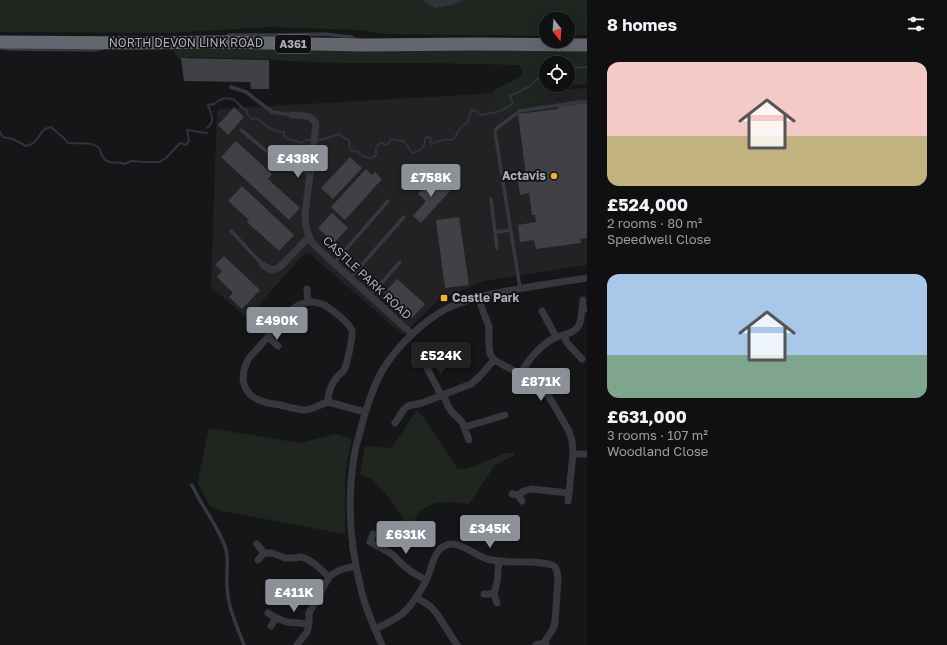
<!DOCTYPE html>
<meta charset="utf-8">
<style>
:root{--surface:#101012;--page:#19191b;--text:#f1f3f6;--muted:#9c9d9f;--line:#303032;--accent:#8c9099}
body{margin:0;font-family:"Golos Text",sans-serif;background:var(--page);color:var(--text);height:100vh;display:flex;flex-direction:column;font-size:15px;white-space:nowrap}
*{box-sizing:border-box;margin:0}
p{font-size:13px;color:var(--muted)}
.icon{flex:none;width:22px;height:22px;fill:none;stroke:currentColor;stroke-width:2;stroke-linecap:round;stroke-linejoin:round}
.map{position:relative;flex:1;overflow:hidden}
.panel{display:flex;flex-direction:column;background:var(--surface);width:360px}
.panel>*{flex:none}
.needle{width:26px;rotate:163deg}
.controls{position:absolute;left:539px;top:12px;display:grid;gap:8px}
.controls a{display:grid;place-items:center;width:36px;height:36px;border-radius:50%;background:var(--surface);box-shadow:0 4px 16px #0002,0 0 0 1px var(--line);font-size:20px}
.price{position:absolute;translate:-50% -34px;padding:0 9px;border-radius:4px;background:var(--accent);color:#fff;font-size:13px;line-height:26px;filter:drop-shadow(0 1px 2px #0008)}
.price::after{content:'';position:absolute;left:50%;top:24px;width:12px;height:9px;margin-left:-6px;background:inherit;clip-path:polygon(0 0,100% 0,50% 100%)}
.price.current{background:#222;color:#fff}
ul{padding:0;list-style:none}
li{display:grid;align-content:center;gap:8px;height:212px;padding:0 20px}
li span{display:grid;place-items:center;height:124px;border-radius:12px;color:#555}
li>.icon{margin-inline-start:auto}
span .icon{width:72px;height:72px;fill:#fffc;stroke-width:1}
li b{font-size:17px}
h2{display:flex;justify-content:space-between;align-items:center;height:48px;padding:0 20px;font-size:17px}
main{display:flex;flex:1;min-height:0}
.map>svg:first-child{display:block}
.built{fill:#222225}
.green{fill:#1e261f;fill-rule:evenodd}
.water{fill:#2c353c}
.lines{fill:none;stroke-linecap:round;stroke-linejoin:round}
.stream{stroke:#2c353c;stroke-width:2}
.building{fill:#404145}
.lane{stroke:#37383d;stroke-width:3.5}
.street{stroke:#37383d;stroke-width:7}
.highway{stroke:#63666e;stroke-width:13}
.poi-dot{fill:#f2b134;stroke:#111113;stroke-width:1.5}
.labels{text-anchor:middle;stroke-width:3.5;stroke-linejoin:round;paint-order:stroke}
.shield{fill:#111113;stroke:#7b7e86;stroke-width:1}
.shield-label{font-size:11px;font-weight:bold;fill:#a8adb8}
.street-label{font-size:12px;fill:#a8adb8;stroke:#111113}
.poi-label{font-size:12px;font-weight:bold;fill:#a8adb8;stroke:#111113;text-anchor:end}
</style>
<main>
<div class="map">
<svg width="587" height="645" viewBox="0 0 587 645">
<rect width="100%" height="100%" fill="#161618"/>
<!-- built -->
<path class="built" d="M587 88V265L484 281 437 301 403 335 309 253 304 254 247 318 211 287 217 109Z"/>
<!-- green -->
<path class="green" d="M0 0H587V35L568 36V19H546V36L385 34 359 30 269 27 169 33 0 32Z
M184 48H587V84L565 86 534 103 504 114 496 105 493 91 523 75 520 65 423 63H345L289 61 263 59 189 57 180 60 172 50ZM546 63H568V85H546Z
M417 410 424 418 458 469H467L506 453H513L515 455 495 465 469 504 452 502 436 503 421 510 416 517 414 529 409 537C406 531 405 524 403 519 397 507 379 484 368 477 366 476 363 475 360 474L365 446 390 448 397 440Z
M209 428 300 443 336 434 352 439 347 462 345 480V534L221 511 210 506 198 484 200 469Z"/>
<!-- water -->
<path class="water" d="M422 0H462V1L452 5 435 8Z"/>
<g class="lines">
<!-- stream -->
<path class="stream" d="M568 68 587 67
M207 128C217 120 210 114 208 105L212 104 213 105C219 99 226 96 234 100 239 103 241 109 247 110V114L251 119C260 117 259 121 265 125 270 129 279 132 284 132V136L288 139 302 143 306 140H312
M0 132 3 137 13 139 26 146C28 145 30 145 32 144 42 138 37 130 51 127 57 133 63 136 68 143 77 144 93 141 99 148 102 153 101 158 107 161 113 164 119 161 125 164L131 161 146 162H159L166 158 180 143 186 145 189 141 187 130 207 133
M317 140 325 139 339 134 344 138 347 139 350 142 349 147 351 150 359 152 362 156 369 158 374 157 376 155C376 149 375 146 381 143L387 145 391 139 404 141 412 153C420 151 425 148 425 139L427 137 431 138 430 142 432 144C439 140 444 139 452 140L455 137 460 128 467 123 472 110 477 112 480 115C491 113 506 112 513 102L510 96 530 86 537 79 546 76"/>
</g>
<!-- building -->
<path class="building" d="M181 58 269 60V89H251L250 82 184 81Z
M587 103V238L580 239 581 243 536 249 534 240 520 242 518 225 536 222 535 215H532L529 193 520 195 517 176 526 175 518 114 558 109V107Z
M234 107 244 117 228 135 218 125Z
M236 141 272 174 268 179 300 208 289 220 221 157Z
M350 157 362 168 333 199 321 188Z
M366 169 372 175 375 172 382 179 345 220 331 207Z
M433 176 450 191 421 223 413 216 426 201 418 194Z
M242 186 294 235 279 251 247 222 249 220 228 201Z
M332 213 348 228 334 243 318 228Z
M459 217 469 285 445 288 436 220Z
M224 256 260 290 242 309 229 297 233 293 217 277 222 271 215 265Z
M397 279 425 304 412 318 384 293Z"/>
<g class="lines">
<!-- lane -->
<path class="lane" d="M226 37 229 35H276L324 34 351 37 356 40
M1 48 9 49 95 50 103 48
M231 87 246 92 272 112 292 115
M241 130 282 164 289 168
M491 199 495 232 511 230
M231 231 263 265
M495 232 497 248
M334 263 388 201
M350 278 404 217
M520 288 495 132 497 128 520 111 579 102H587
M370 296 400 262
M192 485C202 508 219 526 226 550 229 561 226 572 227 584 227 589 228 596 229 602 232 617 239 631 244 645"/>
<!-- street -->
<path class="street" d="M292 115C302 116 313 114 316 125L305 214C305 225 307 235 313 244L412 334
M289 168 311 171
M263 265 269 269 273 270 280 267 309 237
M307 289 308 302
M478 296 483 311 489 327V347L490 354 494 360 520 374 538 387 548 395 569 431 572 441 573 454 569 493 531 489 524 491 518 495
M582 309 583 300
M542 311 556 337
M564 335 567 343 582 359
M268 337 278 346
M425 364 441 395
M520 374C529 359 540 345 556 337 563 335 571 334 576 329 582 324 581 315 582 309H587
M443 394 448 406 451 411 462 422 469 440
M328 402C328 393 331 384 337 377 340 374 342 373 344 370 347 365 353 336 352 331 350 323 329 307 322 304 311 300 302 302 293 309L249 358C240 374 240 392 259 400 265 403 273 404 280 405 288 407 297 410 304 410 313 410 320 404 328 402L365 412
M395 423 404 409 408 406 422 403 471 384 479 377 494 360
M465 427 505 415
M573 454H587
M512 494 518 495 522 501
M568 501 569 493
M373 534 370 542 392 554 403 565 412 572 426 580
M257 544 264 553 258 560
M264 553H272L285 558H293L301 557 307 559 315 564 329 577
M484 594H494L497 603
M494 594 497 582 499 561
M416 597 430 606 437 614 457 645
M268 613 276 618 271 626
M276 618 287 622 309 624
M375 629C384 625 394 620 402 614 412 606 424 586 429 574 431 567 435 553 440 549 456 535 472 555 487 559 502 563 518 562 533 562 539 563 546 563 552 565 557 567 557 572 558 578L555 622C554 631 548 635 544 643
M297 645 307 632 309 624V613L329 577C337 569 345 569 356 566
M382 645C374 627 365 608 361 589 350 546 347 501 354 457 355 447 359 437 361 428 366 409 372 389 382 371 396 347 422 322 446 309 465 299 486 295 507 291 533 286 560 282 587 278
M536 645 544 643 546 645"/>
<!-- highway -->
<path class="highway" d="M0 42 139 43 218 42 364 45 473 44 587 45"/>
</g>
<!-- markers -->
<g class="poi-dot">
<circle cx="554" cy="176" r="4"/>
<rect x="440" y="294" width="8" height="8" rx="2"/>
</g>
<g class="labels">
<!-- shield labels -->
<rect class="shield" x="275" y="35" width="36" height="18" rx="3"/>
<g class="shield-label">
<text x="293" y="48">A361</text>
</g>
<!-- street labels -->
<g class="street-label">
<text x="186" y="47">NORTH DEVON LINK ROAD</text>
<text transform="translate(367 278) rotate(43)" y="4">CASTLE PARK ROAD</text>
</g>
<!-- poi labels -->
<g class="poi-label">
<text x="546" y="180">Actavis</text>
<text x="452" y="302" text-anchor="start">Castle Park</text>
</g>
</g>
</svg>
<div class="controls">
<a><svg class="needle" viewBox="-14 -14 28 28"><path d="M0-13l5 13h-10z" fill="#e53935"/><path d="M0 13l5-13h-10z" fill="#9c9d9f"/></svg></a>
<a><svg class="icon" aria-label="locate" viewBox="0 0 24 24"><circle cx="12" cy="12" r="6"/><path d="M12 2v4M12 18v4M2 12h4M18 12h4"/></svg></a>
</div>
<b class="price" style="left:298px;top:179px">£438K</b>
<b class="price" style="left:431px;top:198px">£758K</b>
<b class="price" style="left:277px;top:341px">£490K</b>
<b class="price current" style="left:441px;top:376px">£524K</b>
<b class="price" style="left:541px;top:402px">£871K</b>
<b class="price" style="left:490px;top:549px">£345K</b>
<b class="price" style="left:406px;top:555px">£631K</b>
<b class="price" style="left:294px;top:613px">£411K</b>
</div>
<section class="panel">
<h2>8 homes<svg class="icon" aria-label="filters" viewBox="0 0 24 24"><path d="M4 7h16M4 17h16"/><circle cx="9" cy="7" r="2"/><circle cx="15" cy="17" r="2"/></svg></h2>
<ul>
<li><span style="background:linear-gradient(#f6c9c9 60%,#c2b280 0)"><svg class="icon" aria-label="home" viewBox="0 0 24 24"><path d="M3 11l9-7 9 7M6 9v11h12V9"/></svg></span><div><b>£524,000</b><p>2 rooms · 80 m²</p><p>Speedwell Close</p></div></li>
<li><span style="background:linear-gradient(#a9c7e8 65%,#7fa58c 0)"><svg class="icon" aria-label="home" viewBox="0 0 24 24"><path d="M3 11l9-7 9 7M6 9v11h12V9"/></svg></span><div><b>£631,000</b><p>3 rooms · 107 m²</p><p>Woodland Close</p></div></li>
</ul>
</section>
</main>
